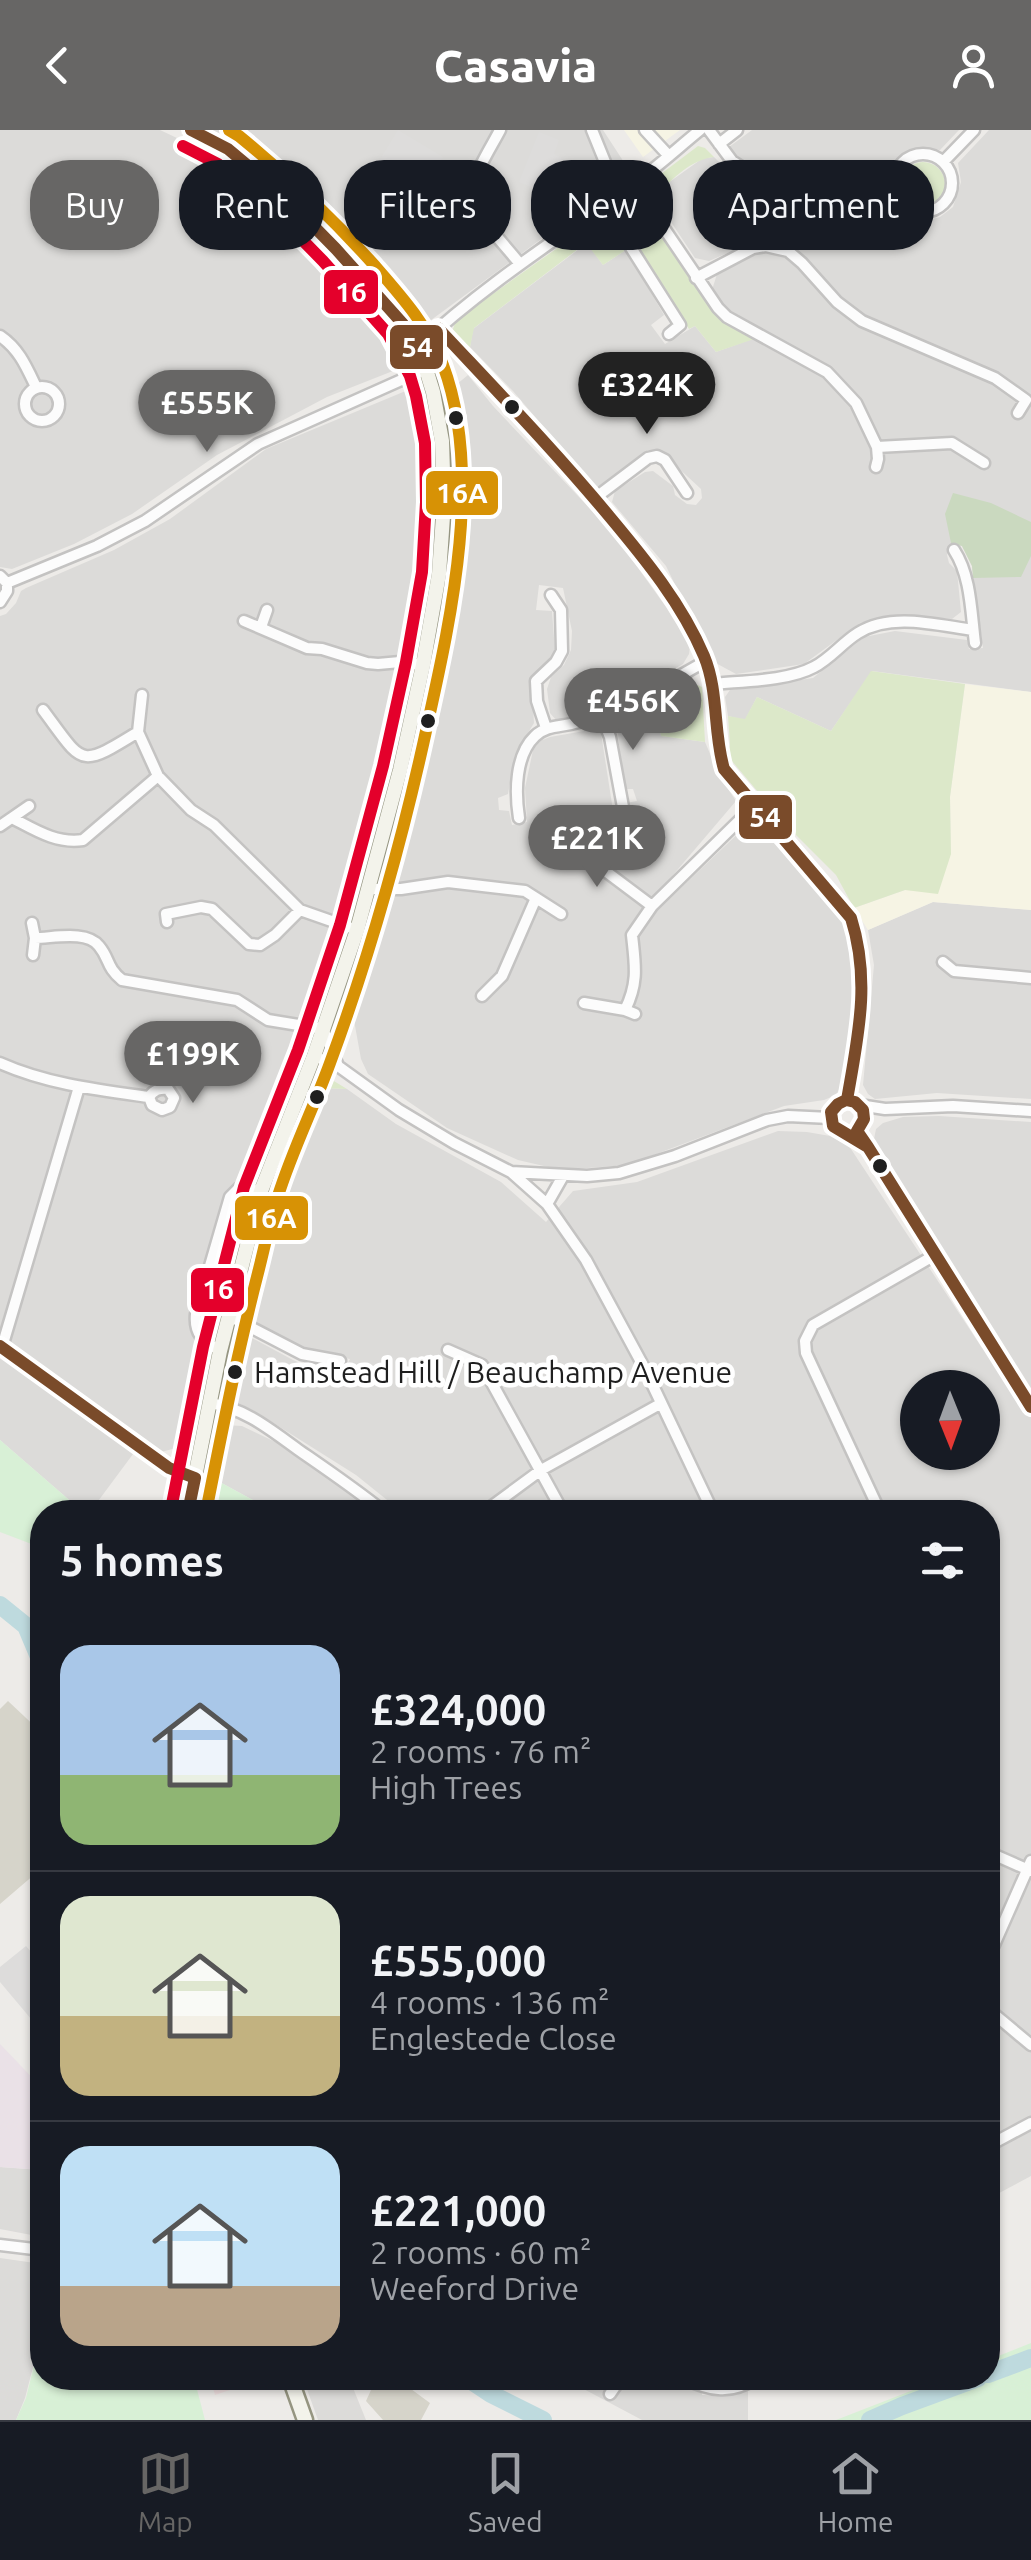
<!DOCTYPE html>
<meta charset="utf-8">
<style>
:root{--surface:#171b24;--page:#242831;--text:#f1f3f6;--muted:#9ea1a6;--line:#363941;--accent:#676665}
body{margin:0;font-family:Ubuntu,sans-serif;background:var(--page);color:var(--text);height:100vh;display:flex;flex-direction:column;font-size:38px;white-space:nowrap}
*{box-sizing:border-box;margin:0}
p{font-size:32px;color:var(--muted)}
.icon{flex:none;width:55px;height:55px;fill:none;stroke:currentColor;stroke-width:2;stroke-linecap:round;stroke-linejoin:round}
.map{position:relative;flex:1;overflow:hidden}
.details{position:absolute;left:30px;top:1370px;width:970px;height:890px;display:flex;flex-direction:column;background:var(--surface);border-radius:40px;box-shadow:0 2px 8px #0004}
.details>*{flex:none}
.banner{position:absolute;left:30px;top:30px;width:972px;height:90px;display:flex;gap:20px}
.needle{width:65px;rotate:179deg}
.controls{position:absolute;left:900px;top:1240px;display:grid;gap:20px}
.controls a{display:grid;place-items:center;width:100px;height:100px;border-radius:50%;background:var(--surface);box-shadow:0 2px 8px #0004;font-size:50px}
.price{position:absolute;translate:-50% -85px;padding:0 22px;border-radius:35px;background:var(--accent);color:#fff;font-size:32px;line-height:65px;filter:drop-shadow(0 2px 5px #0008)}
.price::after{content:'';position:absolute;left:50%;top:60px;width:30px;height:22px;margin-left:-15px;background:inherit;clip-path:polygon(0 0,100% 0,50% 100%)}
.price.current{background:#222;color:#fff}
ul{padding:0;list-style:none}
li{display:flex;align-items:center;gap:30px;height:250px;padding:0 30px}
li+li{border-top:2px solid var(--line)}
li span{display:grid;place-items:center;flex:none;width:280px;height:200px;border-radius:30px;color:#555}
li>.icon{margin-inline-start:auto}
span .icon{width:120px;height:120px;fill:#fffc;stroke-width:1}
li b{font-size:42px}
h2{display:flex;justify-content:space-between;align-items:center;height:120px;padding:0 30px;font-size:42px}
.chip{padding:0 35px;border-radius:40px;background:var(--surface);box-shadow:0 2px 8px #0004;font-size:35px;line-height:90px}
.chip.current{background:var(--accent);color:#fff}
header{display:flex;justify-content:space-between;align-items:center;height:130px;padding:0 30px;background:var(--accent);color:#fff;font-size:45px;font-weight:800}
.tabs{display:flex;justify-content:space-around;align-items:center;height:140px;border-top:2px solid var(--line);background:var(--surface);font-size:28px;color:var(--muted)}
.tabs a{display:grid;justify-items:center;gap:5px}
.tabs .current{color:var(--accent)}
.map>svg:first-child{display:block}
.residential{fill:#dcdbd9;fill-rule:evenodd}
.commercial{fill:#eedfdf}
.industrial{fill:#eae1e7}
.education{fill:#f6f4e4}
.construction{fill:#d6d4ca}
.grass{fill:#dce8c9}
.forest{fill:#cad9bf}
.park{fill:#d8f0d6}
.parking{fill:#dddcdb}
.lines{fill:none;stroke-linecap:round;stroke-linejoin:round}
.river{stroke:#bedade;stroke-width:18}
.minor-casing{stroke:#c4c3c2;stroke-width:15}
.secondary-casing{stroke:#959581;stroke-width:19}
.minor{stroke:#fcfcfc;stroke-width:10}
.secondary{stroke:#f3f3eb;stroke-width:14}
.bus-1-casing{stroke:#fff;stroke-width:20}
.bus-2-casing{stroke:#fff;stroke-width:20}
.bus-3-casing{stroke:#fff;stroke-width:20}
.bus-1{stroke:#7a4b2a;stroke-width:12}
.bus-2{stroke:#d79205;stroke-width:12}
.bus-3{stroke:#e4002b;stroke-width:12}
.bus-dot{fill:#1f1f1f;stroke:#fff;stroke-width:4}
.labels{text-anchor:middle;stroke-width:9;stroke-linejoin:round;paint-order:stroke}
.bus-label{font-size:30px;fill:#1f1f1f;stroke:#fff;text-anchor:start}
.line-badge{stroke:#fff;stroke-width:4}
.badge-label{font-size:28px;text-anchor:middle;font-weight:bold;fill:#fff}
</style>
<header><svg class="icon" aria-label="back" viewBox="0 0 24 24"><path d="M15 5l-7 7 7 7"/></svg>Casavia<svg class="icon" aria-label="person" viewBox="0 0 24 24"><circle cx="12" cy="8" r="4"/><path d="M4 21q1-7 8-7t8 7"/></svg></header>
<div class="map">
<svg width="1031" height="2290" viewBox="0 0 1031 2290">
<rect width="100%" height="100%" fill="#edebe8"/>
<!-- residential -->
<path class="residential" d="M0 0H160L196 17 272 73 375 184 407 228 403 237 327 267 217 325 132 384 74 414 12 439 0 437Z
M204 0H603L631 43 427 193 416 197 309 82Z
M752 0H959L940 20 919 18 902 24 890 35 885 52 888 69 896 82 908 90 925 91 940 87 953 77 961 52 958 33 989 0H1031V562L872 541 831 601 757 567 745 590 728 586 725 567 730 560 813 548 864 507 895 501 967 510 969 519 983 518 972 436 962 416 952 414 947 425 949 433 957 441 961 482 952 489 891 485 860 493 804 534 736 544 712 531 666 436 612 372 615 361 645 342 653 341 673 356 675 365 687 374 696 375 702 368 701 359 661 322 648 320 601 357 593 355 513 261 470 217 473 199 587 113 603 135 626 120 664 185 651 195 665 214 695 196 716 222 766 204 738 190 719 173 712 160 717 144 736 133 730 122 709 131 695 128 657 71 661 58 703 28 714 27 732 45 775 74 797 77 798 48 792 45 780 57 736 28 729 17Z
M468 245 493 276 613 403 666 477 690 516 689 524 683 534 600 581 570 590H556L550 583 547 559 551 547 564 535 571 520 572 501 563 458 539 455 536 480 552 481 555 521 548 531 531 546 534 593 515 624 508 664 498 668 499 680 509 681 512 695 527 692 525 658 533 620 540 611 550 607 590 600 601 603 614 687 628 684 626 673 637 671 633 659H625L616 592 640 579 656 577 661 606 705 612 720 647 736 671 656 765 665 773 746 696 761 694 834 779 849 802 855 824 856 842 842 954 836 965 824 970 784 976 627 1035 561 1040 518 1030 447 998 368 944 361 929 348 857 390 726 397 715 444 530 456 467V361L445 264Z
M408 260 415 262 425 288 432 350 431 425 416 514 361 750 310 890H299L287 930 241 1043 230 1060 220 1086 192 1193 194 1204 205 1220 206 1229 190 1302 180 1317 161 1322 136 1320 90 1382H83L0 1310V486L6 484 16 473 21 461 26 458 114 420 170 389 266 319Z
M933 772 1031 780V969L937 963 875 969 868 964 863 955 874 835 868 800Z
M323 958 347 959 396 994 501 1052 546 1092 573 1061 637 1052 778 1001 807 1002 830 1006 849 1016 982 1218 999 1209 912 1073 874 1009 876 999 883 993 903 987 939 986 1031 992V2046L988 2069V1382H402L356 1345 256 1282 226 1267 252 1208 293 1230 339 1250 350 1229 300 1219 254 1192 243 1179 288 1043 291 1019 304 980ZM918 1258H982V1322H918Z
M225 1295 242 1296 286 1317 341 1356 372 1382H275L207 1345 213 1302Z
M0 2037 42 2040V2107L0 2099Z
M0 2128 42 2134V2203L25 2268 16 2290H0Z
M303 2248H349L366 2290H318Z
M563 2248H701L702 2265 726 2266 748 2260V2290H642Z"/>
<!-- commercial -->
<path class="commercial" d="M210 2248H266L215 2265Z"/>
<!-- industrial -->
<path class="industrial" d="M0 1914 42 1958V2040L0 2037Z"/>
<!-- education -->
<path class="education" d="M624 0H680L643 27Z
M965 554 1031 562V780L933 772 868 800 854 778 905 760 951 724 950 667Z"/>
<!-- construction -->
<path class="construction" d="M8 1571 42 1603V1738L0 1774V1579Z
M358 2248H396L430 2273 421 2290H383L366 2271 371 2260Z"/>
<!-- grass -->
<path class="grass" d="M698 16 705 18 714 27C694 28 663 53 657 71L651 58 653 50Z
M901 54a22 22 0 1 1 44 0a22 22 0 1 1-44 0Z
M627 71H635L697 157 727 193 754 209 716 222 695 196 689 199 616 82 619 73Z
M601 87 606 88 626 120 603 135 586 113 474 198 470 217 452 202 456 190Z
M871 541 965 554 950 667 951 724 938 764 905 760 854 778 836 745 785 694 726 624 730 615 728 586 745 589 757 567 831 601Z
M685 550 702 557 705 612 661 606 656 577 640 579Z
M296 900 308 906 310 912 260 1051 256 1054 236 1053 287 930Z
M324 945 347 959 323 958 304 980 291 1019 288 1043 243 1179 239 1170 270 1051 314 947Z
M239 1065 255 1067 215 1213 200 1204 199 1185 232 1071Z"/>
<!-- forest -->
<path class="forest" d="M953 363 991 373 1031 392V426L1021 447 973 448 972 436 962 416 951 413 945 384Z"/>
<!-- park -->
<path class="park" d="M0 1310 83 1382H42V1418L0 1402Z
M207 1345 275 1382H199Z
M42 2203V2248H194L205 2290H16L26 2268Z
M1031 2213V2290H836L944 2248H988V2230Z"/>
<!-- parking -->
<path class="parking" d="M398 0 443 27 408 87 362 59Z
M539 2 559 10 554 24 562 28 548 64 519 52Z
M451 75 470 87 464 98 477 106 470 117 437 97Z
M42 1815V1902L0 1852V1837L26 1816 32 1823Z"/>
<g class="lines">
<!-- river -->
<path class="river" d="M0 1475 26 1496 42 1534
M988 2244 1031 2228
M467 2248 491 2264 543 2290
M870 2290 902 2276 978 2248"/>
<!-- minor casing -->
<g class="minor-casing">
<path id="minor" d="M500 0C492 16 469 50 472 68 474 83 509 120 520 134
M592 0 618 64
M645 0 669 26
M709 0 732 31 788 67 791 51
M719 14 737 0
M894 53a29 29 0 1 1 58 0a29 29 0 1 1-58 0Z
M943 32 974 0
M634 54 718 178 727 187 827 242 856 273 877 317 878 329 876 337
M604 75 680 195 669 204
M696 148 753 118 766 116 788 121 802 133 837 172 862 191 995 248 1026 270 1018 283
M438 198C500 265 564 330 622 401 654 441 685 480 705 528 720 564 711 603 724 639L851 788C875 847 857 909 847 970
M0 206C19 219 26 236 36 257
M417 218C483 156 560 107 634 54 657 37 678 18 700 0
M25 274a17 17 0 1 1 34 0a17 17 0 1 1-34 0Z
M877 317 952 313 984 333
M595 368 648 328 657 326 665 330 687 363
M954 420C971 446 971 482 975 513
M0 446 7 453V461L0 472
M7 453 97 416 145 391 258 314 426 239
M244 491 307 518 322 519 367 533 378 534 400 532 423 535
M261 497 267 480
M713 554C743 551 788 551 814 537 830 529 842 513 858 503 891 482 937 495 973 500
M142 565 138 602 158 646 191 680 214 695 300 780 357 800
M43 580C84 635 78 639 138 602
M601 585 610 607 623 677
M546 598 537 571 536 551 556 532 562 521 561 480 551 465
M519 688C515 662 515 625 535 606 546 596 557 597 571 594 620 583 663 555 706 531
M14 689C35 700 57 714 83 710L158 646
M0 696 29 676
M613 725 604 740 652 776
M369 759H401L448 752 525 761 561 784
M167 792 166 784 201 777 212 779 249 814 260 815 275 805 300 780
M32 793 35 808 33 825
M35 808C53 808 87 800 99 816 110 829 106 837 122 850L237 870 268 890 323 899 338 936 314 926
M943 832 954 841 1031 848
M482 866 502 846 536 768
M584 873 625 880 635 884
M625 880C639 852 635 834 632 805L652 776 754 676
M0 933C47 954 99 960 149 967L152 975 162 980 170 977 174 968 168 959C159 958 154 960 149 967
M338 936 399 980 454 1013 511 1042 587 1046 619 1043 675 1026 767 990 788 986 830 988
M859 975 885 979 953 976 1031 981
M857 1001 1031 1277
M846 1004 857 1001 864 989 859 975 847 970C833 973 828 983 833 996L863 1014
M511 1042 547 1074 586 1130 646 1241 713 1382
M547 1074 563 1046
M229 1186 302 1224 340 1231
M0 1216 169 1338 195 1348
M2 1217 79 957
M448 1220 482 1235 563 1382
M220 1221C203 1211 194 1204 196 1184L230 1067 239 1058 261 1061
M210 1273C245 1278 272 1301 300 1321 329 1341 357 1360 384 1382
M484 1382 541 1340 660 1274
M880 1382 806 1223 805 1211 813 1195 935 1125
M988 1722 1031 1741
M988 1823 994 1815 1031 1731
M988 1879 1031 1915
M988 2016 1031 1993
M0 2115 42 2120
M684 2248C709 2261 732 2265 756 2248
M610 2264 621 2248"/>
</g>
<!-- secondary casing -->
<g class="secondary-casing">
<path id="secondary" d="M188 1382 220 1221 261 1061 314 926 357 800 400 640 423 535 439 444 444 372 442 311 433 262 426 239 403 194 336 119 284 66 228 19 191 0
M290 2248 305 2290"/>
</g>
<!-- minor -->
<use href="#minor" class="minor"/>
<!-- secondary -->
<use href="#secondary" class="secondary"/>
<!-- bus-1 casing -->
<g class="bus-1-casing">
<path id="bus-1" d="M191 0 228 19 284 66 336 119 403 194 417 218 438 198C496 260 555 321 609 386 645 429 682 474 704 526 719 562 713 602 724 639L851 788C871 851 858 906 847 970
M846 970 855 972 863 980 864 989 857 1001 868 1017 833 996 831 982 838 974Z
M868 1017 1031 1277
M0 1216 169 1338 195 1348 188 1382"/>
</g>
<!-- bus-2 casing -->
<g class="bus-2-casing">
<path id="bus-2" d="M206 1382C222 1301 238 1220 259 1139 265 1115 270 1090 278 1066 292 1021 314 977 330 933 371 822 403 708 428 592 452 484 483 342 443 235 428 196 402 167 375 136 333 89 288 46 239 6L229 0"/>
</g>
<!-- bus-3 casing -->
<g class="bus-3-casing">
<path id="bus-3" d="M171 1379 203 1217 244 1057 298 920 340 795 383 636 406 532 422 442 426 372 425 313 416 266 410 246 388 204 323 131 272 79 218 34 183 16"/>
</g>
<!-- bus-1 -->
<use href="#bus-1" class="bus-1"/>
<!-- bus-2 -->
<use href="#bus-2" class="bus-2"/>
<!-- bus-3 -->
<use href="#bus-3" class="bus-3"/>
</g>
<!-- markers -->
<g class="bus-dot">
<circle cx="512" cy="277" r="9"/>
<circle cx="456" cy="288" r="9"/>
<circle cx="428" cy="591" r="9"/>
<circle cx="317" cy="967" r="9"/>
<circle cx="880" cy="1036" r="9"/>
<circle cx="235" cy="1242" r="9"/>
</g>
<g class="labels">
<!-- bus labels -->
<g class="bus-label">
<text x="254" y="1253">Hamstead Hill / Beauchamp Avenue</text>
</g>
</g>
<g class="line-badge">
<rect x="322" y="138" width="58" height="48" rx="10" fill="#e4002b"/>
<rect x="388" y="193" width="57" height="48" rx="10" fill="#7a4b2a"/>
<rect x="424" y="339" width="76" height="48" rx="10" fill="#d79205"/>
<rect x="737" y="663" width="57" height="48" rx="10" fill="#7a4b2a"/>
<rect x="233" y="1064" width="77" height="48" rx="10" fill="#d79205"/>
<rect x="189" y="1136" width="57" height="48" rx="10" fill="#e4002b"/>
</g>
<g class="badge-label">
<text x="351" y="172">16</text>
<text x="417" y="227">54</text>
<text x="462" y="373">16A</text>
<text x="765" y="697">54</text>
<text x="271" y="1098">16A</text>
<text x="218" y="1169">16</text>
</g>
</svg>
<div class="controls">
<a><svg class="needle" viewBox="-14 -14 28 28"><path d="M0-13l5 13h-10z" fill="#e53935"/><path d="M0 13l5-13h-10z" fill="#9ea1a6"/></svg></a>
</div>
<b class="price current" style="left:647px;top:307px">£324K</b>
<b class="price" style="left:207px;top:325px">£555K</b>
<b class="price" style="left:633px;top:623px">£456K</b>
<b class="price" style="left:597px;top:760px">£221K</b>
<b class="price" style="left:193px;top:976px">£199K</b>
<div class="banner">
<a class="chip current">Buy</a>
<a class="chip">Rent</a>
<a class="chip">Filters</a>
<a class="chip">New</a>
<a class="chip">Apartment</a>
</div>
<section class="details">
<h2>5 homes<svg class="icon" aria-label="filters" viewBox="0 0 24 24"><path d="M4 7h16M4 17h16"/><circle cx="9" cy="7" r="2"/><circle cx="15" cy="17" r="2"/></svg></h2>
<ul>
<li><span style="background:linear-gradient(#a9c7e8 65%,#8fb573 0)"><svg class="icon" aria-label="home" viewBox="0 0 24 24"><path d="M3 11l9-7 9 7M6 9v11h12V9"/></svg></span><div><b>£324,000</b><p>2 rooms · 76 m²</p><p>High Trees</p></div></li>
<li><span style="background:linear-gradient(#dfe7d0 60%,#c2b280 0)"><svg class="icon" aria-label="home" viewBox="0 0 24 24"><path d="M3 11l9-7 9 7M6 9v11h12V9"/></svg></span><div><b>£555,000</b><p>4 rooms · 136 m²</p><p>Englestede Close</p></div></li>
<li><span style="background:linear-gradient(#bfe0f5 70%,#b9a48a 0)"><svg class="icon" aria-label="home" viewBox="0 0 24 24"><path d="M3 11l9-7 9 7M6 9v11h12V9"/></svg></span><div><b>£221,000</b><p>2 rooms · 60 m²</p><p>Weeford Drive</p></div></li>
</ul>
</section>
</div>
<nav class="tabs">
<a class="current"><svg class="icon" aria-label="map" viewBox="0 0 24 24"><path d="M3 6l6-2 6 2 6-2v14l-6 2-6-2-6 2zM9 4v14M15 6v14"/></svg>Map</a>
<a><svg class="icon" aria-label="saved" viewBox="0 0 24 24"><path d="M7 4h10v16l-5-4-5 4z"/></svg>Saved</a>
<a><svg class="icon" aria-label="home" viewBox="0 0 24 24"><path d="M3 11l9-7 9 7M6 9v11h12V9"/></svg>Home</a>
</nav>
